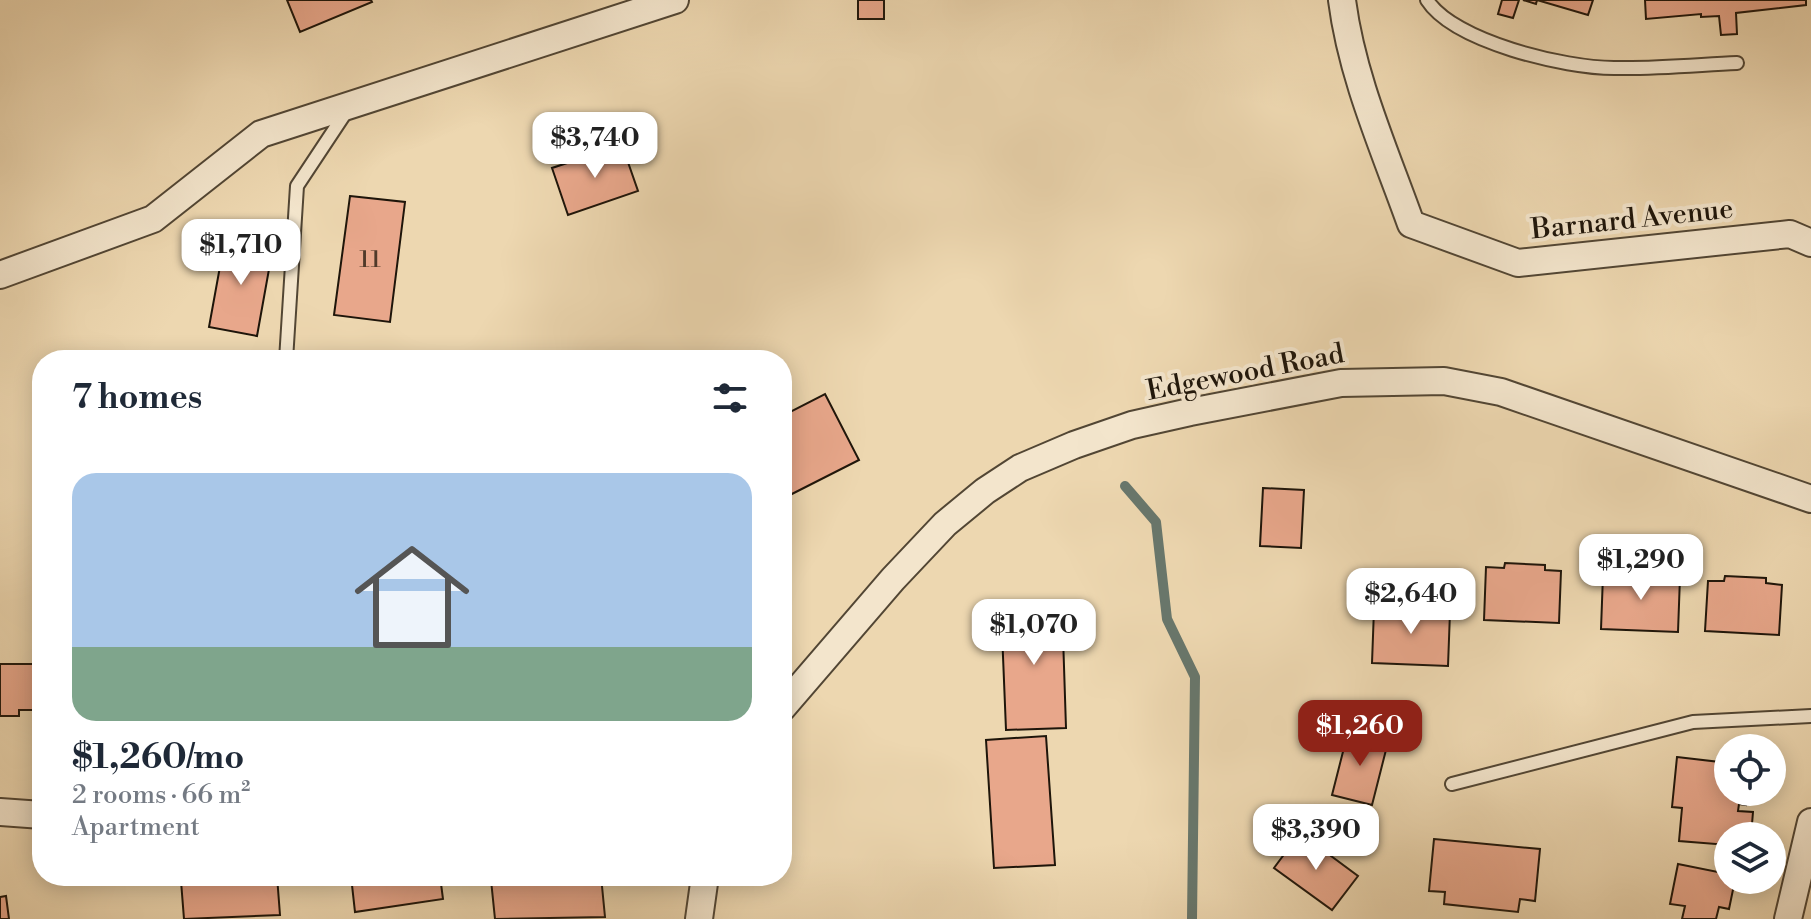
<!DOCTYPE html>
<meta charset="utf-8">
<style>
:root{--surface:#fff;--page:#f6f6f7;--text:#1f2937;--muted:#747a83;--accent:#8f2418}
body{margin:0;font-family:"Libre Bodoni",serif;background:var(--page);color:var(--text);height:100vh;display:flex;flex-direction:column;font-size:30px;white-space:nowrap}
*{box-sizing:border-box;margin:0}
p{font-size:26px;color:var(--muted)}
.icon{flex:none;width:44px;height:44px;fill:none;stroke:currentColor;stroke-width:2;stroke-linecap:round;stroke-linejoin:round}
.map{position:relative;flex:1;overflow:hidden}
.details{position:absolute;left:32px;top:350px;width:760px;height:536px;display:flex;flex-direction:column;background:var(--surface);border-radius:32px;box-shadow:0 4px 20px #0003}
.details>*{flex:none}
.controls{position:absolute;left:1714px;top:734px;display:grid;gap:16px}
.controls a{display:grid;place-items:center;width:72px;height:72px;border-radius:50%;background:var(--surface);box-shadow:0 4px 20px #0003;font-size:40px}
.price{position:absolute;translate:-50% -68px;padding:0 18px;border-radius:16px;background:#fff;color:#222;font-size:26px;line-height:52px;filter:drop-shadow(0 2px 4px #0008)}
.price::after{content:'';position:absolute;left:50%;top:48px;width:24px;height:18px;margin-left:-12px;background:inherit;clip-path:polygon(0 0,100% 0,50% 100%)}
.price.current{background:var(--accent);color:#fff}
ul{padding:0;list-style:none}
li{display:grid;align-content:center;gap:16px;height:424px;padding:0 40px}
li span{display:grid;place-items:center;height:248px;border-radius:24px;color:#555}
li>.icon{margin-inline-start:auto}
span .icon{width:144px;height:144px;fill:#fffc;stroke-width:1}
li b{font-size:34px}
h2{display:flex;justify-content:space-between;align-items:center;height:96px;padding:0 40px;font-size:34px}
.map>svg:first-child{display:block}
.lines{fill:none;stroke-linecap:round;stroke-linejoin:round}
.stream{stroke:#68776c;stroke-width:10}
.building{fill:#e8a78b;stroke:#1e150a;stroke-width:2}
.lane-casing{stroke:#524634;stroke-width:16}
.street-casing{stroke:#524634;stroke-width:30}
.lane{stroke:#f3e5cc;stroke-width:12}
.street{stroke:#f3e5cc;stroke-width:26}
.labels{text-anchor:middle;stroke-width:8;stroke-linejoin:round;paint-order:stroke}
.number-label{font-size:24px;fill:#503a2a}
.street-label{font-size:28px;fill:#1e150a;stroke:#f3e5cc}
</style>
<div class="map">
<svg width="1811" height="919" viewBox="0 0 1811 919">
<rect width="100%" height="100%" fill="#edd7b0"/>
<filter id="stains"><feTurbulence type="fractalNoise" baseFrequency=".0025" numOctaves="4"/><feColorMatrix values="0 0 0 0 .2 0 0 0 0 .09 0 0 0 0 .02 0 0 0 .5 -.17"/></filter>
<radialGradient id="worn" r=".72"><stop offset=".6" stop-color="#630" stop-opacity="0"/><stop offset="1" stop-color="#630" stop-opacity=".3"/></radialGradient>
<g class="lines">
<!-- stream -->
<path class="stream" d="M1125 486 1156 522 1167 619 1195 677 1192 919"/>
</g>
<!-- building -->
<path class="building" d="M287 0H371L372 2 300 32Z
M858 0H884V19H858Z
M1502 0H1519L1513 18 1498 14Z
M1523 0H1593L1588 15 1537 0 1536 4Z
M1645 0H1806V5L1736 13 1737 34 1721 35 1719 16 1701 17V14L1646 19Z
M622 145 638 191 568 215 552 168Z
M350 196 405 202 390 322 334 315Z
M225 239 273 247 257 336 209 327Z
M825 394 859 460 782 499V416Z
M1263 488 1304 490 1301 548 1260 546Z
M1505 563 1545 565V570L1561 571 1559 623 1484 620 1486 567 1504 568Z
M1620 570 1664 571 1663 577H1680L1678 632 1601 629 1603 575H1620Z
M1725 576 1766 578V583L1782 585 1779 635 1705 631 1708 581H1724Z
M1062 605 1066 728 1006 730 1001 607Z
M1391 605 1435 607V612H1450L1448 666 1372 663 1374 609 1390 610Z
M0 664H42V710H19V716H0Z
M1348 732 1388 742 1372 805 1332 795Z
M1046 736 1055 865 994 868 986 740Z
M1677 757 1728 763V792H1747L1746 805 1739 804 1738 811 1753 812 1751 836H1728V845L1679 841 1682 808 1672 807Z
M1300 833 1358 876 1332 910 1274 868Z
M1434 839 1540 849 1535 901 1520 899 1518 912 1444 904 1445 892 1429 891Z
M1678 864 1728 874V880H1735L1729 909 1719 907 1716 919H1682L1685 906 1670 904Z
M243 876H277L280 915 184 919 181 881Z
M351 876H423V879L440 876 443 899 355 912Z
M535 876H601L605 917 495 919 491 880Z
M6 896 9 919H0V897Z"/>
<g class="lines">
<!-- lane casing -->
<g class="lane-casing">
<path id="lane" d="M1427 0C1454 42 1565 68 1614 68 1655 69 1696 65 1737 63
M286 360 297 186 348 109
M1452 784 1693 722 1811 716"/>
</g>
<!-- street casing -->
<g class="street-casing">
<path id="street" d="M1342 0C1352 78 1385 151 1411 224L1518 263 1790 234 1811 243
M0 275 153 219 261 134 675 0
M782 708 893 579 945 524 985 491 1020 468 1074 445 1132 425 1190 412 1341 383 1444 381 1501 392 1811 499
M0 812 42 815
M699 919 705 876
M1788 919 1811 822"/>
</g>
<!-- lane -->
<use href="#lane" class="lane"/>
<!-- street -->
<use href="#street" class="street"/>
</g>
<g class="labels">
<!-- number labels -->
<g class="number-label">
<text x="370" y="267">11</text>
</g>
<!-- street labels -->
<g class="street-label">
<text transform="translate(1632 218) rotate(-6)" y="10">Barnard Avenue</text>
<text transform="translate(1245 371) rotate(-11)" y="10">Edgewood Road</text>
</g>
</g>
<rect width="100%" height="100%" filter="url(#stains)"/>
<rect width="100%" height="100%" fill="url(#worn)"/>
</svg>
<div class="controls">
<a><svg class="icon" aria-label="locate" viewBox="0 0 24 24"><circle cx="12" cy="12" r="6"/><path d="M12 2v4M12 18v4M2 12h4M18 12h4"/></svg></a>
<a><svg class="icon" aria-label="layers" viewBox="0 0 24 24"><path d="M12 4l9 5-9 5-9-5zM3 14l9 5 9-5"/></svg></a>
</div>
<b class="price" style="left:595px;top:180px">$3,740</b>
<b class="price" style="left:241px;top:287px">$1,710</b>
<b class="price" style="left:1641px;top:602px">$1,290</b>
<b class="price" style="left:1411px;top:636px">$2,640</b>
<b class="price" style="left:1034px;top:667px">$1,070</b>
<b class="price current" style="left:1360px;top:768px">$1,260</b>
<b class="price" style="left:1316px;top:872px">$3,390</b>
<section class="details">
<h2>7 homes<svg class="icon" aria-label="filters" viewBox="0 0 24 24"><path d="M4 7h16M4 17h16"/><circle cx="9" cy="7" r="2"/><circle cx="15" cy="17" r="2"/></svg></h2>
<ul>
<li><span style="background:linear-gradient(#a9c7e8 70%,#7fa58c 0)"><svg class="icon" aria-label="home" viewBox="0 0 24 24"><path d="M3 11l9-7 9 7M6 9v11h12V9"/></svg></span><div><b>$1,260/mo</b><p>2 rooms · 66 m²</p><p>Apartment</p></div></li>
</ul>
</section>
</div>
